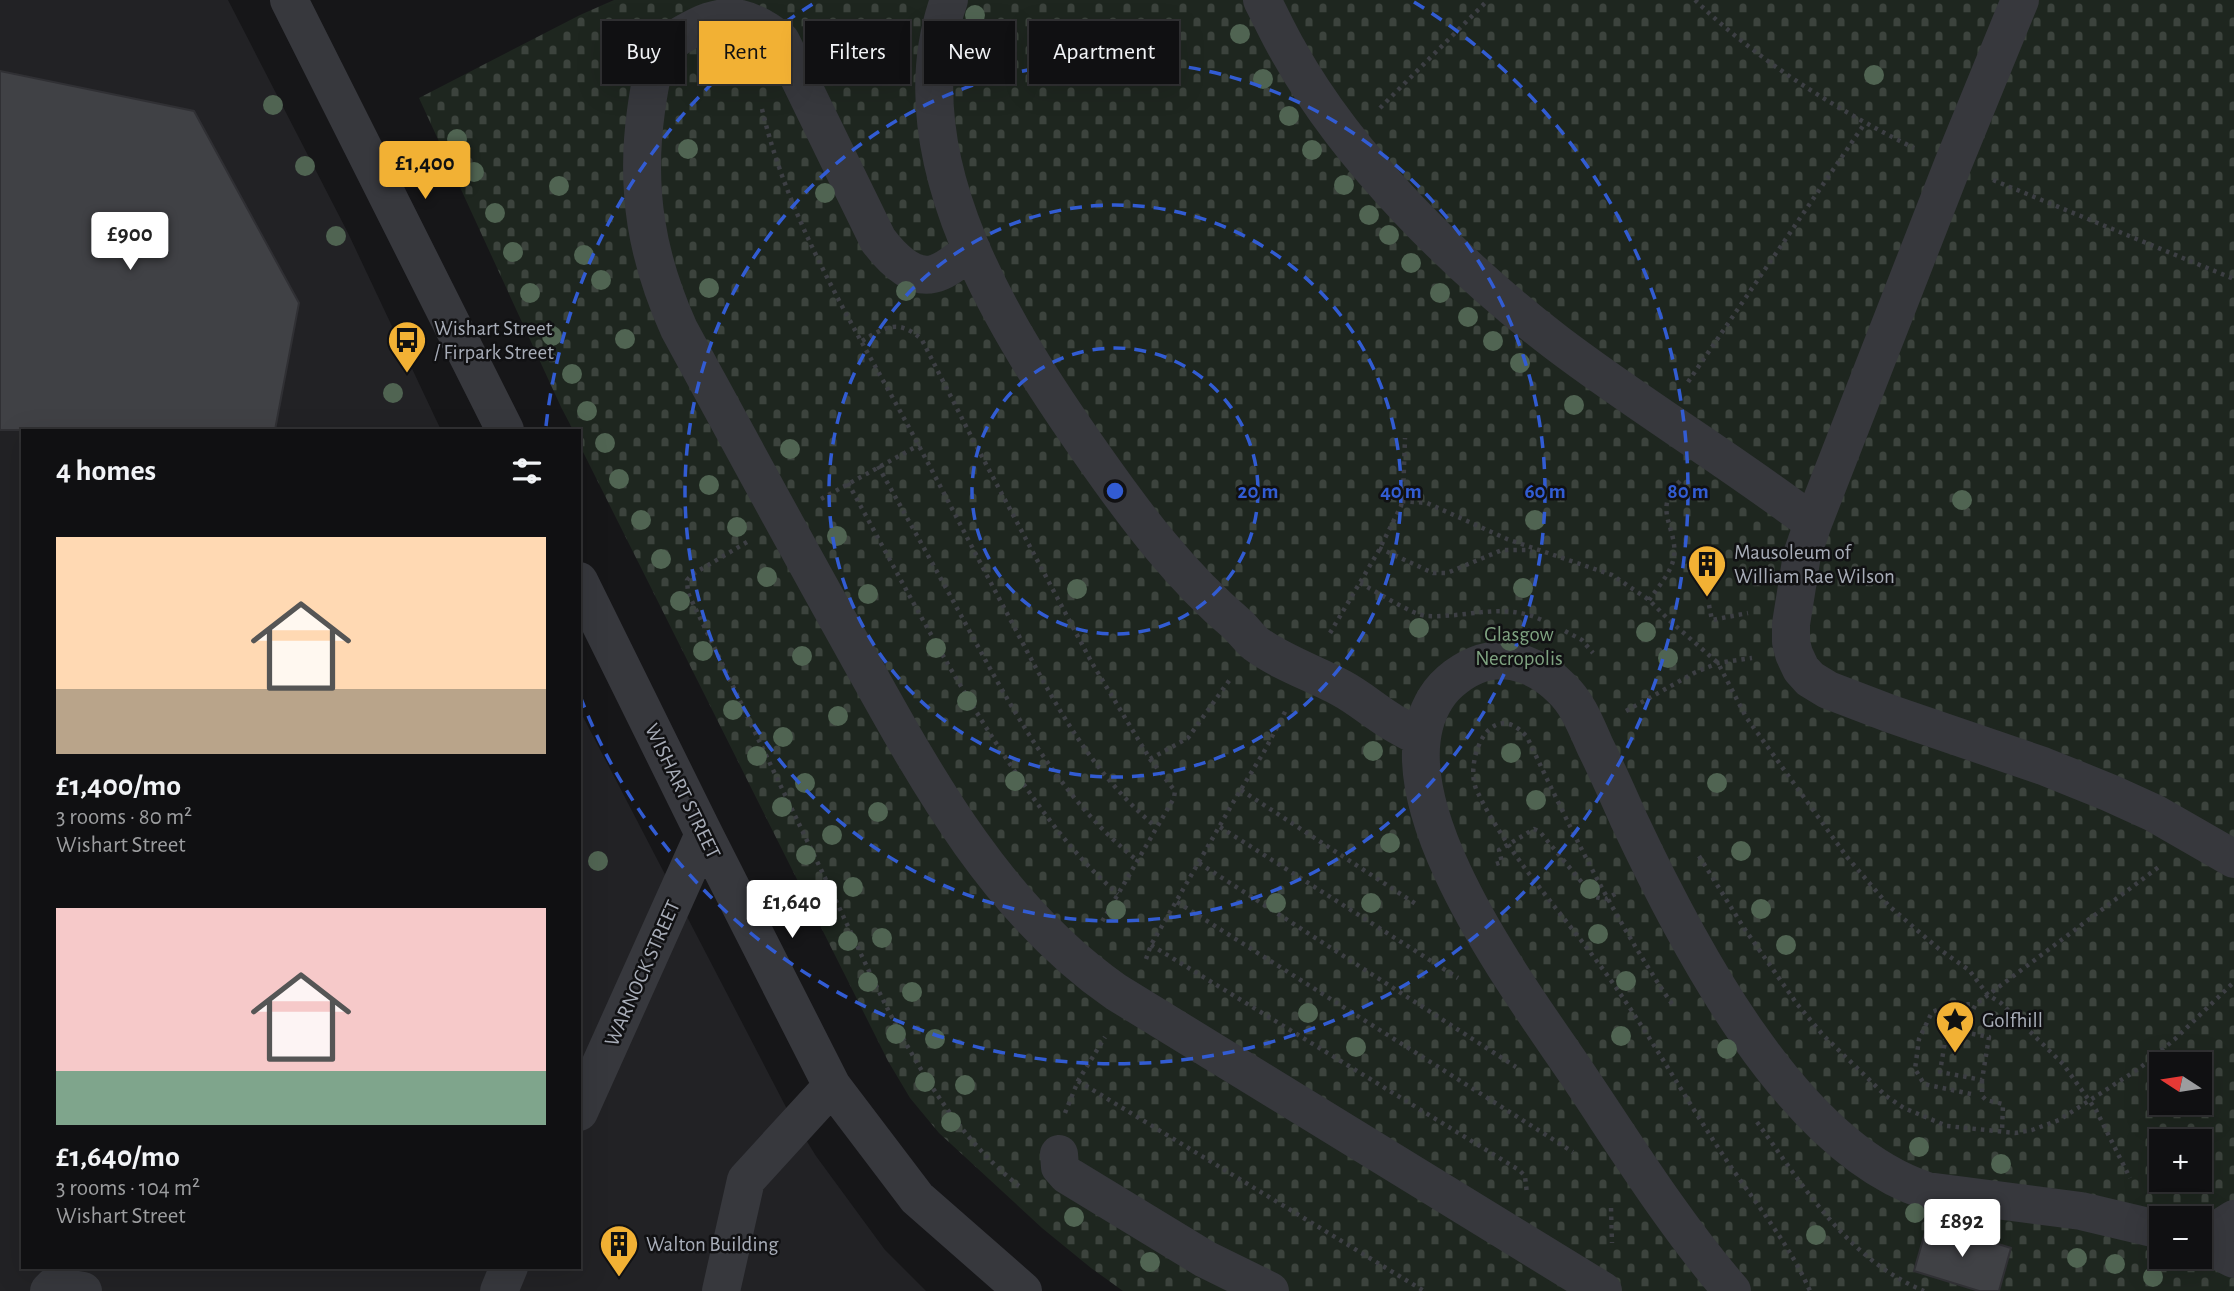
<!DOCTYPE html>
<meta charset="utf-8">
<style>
:root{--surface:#101012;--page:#1e1e20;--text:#f1f3f6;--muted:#9c9d9f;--line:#303032;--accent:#f2b134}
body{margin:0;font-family:"Alegreya Sans",sans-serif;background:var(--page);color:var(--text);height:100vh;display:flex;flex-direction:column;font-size:26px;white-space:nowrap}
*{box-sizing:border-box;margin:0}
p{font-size:23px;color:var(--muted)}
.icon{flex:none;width:38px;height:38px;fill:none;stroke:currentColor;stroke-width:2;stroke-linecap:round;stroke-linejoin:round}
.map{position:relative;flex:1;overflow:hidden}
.sheet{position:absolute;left:21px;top:429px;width:560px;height:840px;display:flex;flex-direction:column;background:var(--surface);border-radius:0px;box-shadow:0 7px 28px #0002,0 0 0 2px var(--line)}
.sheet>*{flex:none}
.top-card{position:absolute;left:602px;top:21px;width:665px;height:63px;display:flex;gap:14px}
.needle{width:46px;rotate:282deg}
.fabs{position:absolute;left:2149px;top:1052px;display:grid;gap:14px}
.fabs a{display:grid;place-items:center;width:63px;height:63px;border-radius:0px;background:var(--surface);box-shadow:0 7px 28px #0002,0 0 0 2px var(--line);font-size:35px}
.price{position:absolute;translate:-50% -60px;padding:0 16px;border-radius:7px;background:#fff;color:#222;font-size:23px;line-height:46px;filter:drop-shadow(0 2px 4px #0008)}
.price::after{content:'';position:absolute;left:50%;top:42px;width:21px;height:16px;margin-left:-10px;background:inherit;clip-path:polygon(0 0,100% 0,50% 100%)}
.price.current{background:var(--accent);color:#111}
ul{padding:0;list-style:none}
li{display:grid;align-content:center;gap:14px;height:371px;padding:0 35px}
li span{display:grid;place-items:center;height:217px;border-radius:0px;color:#555}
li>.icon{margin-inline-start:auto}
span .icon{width:126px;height:126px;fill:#fffc;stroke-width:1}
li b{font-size:30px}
h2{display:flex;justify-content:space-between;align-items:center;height:84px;padding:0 35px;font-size:30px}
.pill{padding:0 24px;border-radius:0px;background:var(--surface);box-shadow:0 7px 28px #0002,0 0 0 2px var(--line);font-size:24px;line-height:63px}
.pill.current{background:var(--accent);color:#111}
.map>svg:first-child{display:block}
.built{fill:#222225}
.cemetery{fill:url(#cemetery-stones);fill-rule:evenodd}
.building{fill:#404145;stroke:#303034;stroke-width:2}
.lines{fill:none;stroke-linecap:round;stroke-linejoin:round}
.path{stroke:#3d3f44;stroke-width:4.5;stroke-dasharray:3.5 5;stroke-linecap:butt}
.minor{stroke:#37383d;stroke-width:38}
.tree{fill:#506452}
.ring{fill:none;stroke:#325cd3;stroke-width:3.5;stroke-dasharray:12 9}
.labels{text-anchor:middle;stroke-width:5;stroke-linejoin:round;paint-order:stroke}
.poi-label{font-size:21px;fill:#a8adb8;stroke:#111113;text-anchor:start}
.park-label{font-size:21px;fill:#7fa381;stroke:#111113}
.street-label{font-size:21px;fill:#a8adb8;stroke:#111113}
.centre{fill:#325cd3;stroke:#111113;stroke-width:3.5}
.ring-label{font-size:21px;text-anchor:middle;font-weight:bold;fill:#325cd3;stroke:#111113;stroke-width:5;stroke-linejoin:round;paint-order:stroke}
</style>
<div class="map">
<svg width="2234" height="1291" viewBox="0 0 2234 1291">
<defs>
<pattern id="cemetery-stones" width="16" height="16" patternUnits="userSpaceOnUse" patternTransform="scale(1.75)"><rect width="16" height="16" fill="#1e261f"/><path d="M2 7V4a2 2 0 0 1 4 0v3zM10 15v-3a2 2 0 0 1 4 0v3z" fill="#3c433d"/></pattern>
</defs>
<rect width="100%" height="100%" fill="#161618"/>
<!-- built -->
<path class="built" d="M0 0H228L348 233 441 430H23V1267H579V709L787 1109 816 1156 885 1250 926 1291H0Z"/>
<!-- cemetery -->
<path class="cemetery" d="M614 0H2234V1291H1123L1091 1268 1042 1228 939 1133 910 1098 888 1061 579 444V430H573L561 407 419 98 580 15ZM2161 1064H2200V1102H2161ZM2161 1141H2200V1180H2161ZM2161 1218H2200V1256H2161Z"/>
<!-- building -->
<path class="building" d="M0 71 194 111 299 303 275 430H0Z
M1928 1222 2011 1248 1999 1291H1979L1914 1271Z"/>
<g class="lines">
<!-- path -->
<path class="path" d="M1695 0C1758 61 1835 109 1914 148
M1380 108 1488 0
M762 109C791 232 862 338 920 448 950 504 979 561 1009 617 1050 695 1087 769 1156 827
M1993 180 2234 279
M862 341C885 327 899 318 922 340L971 436 1092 663 1150 759 1175 791 1174 798 1100 925
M1688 382 1865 123
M878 466C909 521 939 575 969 630 1014 713 1062 801 1138 861
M848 483C902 581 953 681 1016 773 1046 817 1077 859 1118 894
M821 499 919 445
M1402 501 1427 503 1507 539 1612 575 1649 600 1669 620 1718 663 1746 717 1847 857 1889 906 1939 949 1969 970 1988 995 2001 1003 2063 1064 2096 1110 2130 1178
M747 542 693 574 687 580 688 593C735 690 781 787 828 884 878 988 927 1113 1019 1186
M1379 548 1433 573H1447L1502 550H1532
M1360 583C1374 590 1414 616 1427 616 1470 618 1503 601 1544 621
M1649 600C1658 587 1671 573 1674 557 1678 527 1651 510 1680 481
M1709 605 1712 620 1748 613
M1565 631 1582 640 1593 653
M1330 633 1378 552 1401 506 1403 496 1405 438
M1626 711 1694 673 1718 663 1752 658
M1150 759 1188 738 1231 678
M1241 790 1419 906
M1220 827 1458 978
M1699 856 1744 928 1797 1004 1823 1035 1886 1096 1904 1108 1947 1126 2015 1133 2032 1130 2059 1120 2140 1068 2175 1039 2234 982
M1199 863 1516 1067
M1496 864 1502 862 1499 850 1534 829 1540 832 1594 897 1606 899 1617 893
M1177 902 1573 1152
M1151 945 1519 1170 1525 1176 1527 1194
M1146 959 1151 945 1234 801 1265 750 1286 710
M1672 1004C1613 917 1572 832 1527 737 1490 694 1463 763 1477 791 1505 850 1554 904 1593 956 1641 1019 1678 1087 1721 1152 1751 1198 1788 1241 1810 1291
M1947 1029 1989 1037 1982 1080 1940 1072Z
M1966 1033 1969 1017 1976 1004 2160 866
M1982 1080V1096L1986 1100 2003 1104 2002 1132
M1078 1081 1424 1291
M1971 1094 1924 1084 1915 1069 1919 1039 1932 1012 1951 1005 1975 1004
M1065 1113 1078 1081 1105 1037
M1757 1122C1804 1187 1847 1259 1924 1291
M1611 1208 1612 1243"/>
<!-- minor -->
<path class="minor" d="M289 0 505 430
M949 0C893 157 1007 333 1094 457 1136 517 1181 577 1238 625 1244 631 1250 639 1256 644 1282 663 1313 673 1341 688 1358 697 1373 710 1389 720 1399 727 1411 732 1421 738
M1262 0C1271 17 1279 35 1289 52 1349 160 1459 268 1557 343 1640 406 1730 460 1813 523
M2020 0 1953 164 1813 523 1802 555 1791 624V642L1794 654 1801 669 1810 679 1828 690 1891 714 2043 766 2110 793 2154 813 2234 859
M972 250C960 258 947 271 933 274 911 279 890 256 878 240L781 41C754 19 731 10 698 26 686 32 672 39 664 50 651 68 649 91 646 111 635 190 647 258 679 329 735 432 790 534 847 636 920 767 990 904 1116 992L1603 1291
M579 581 704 834 832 1086 917 1198 1023 1291
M579 1112 704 834
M1059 1154 1060 1167 1067 1175 1205 1259 1270 1291
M2200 1236 2215 1231 2234 1219
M2200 1242 2234 1259
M49 1291 54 1286 83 1291
M499 1291 509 1267
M721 1291 746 1180 832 1086
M1732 1291C1674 1224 1627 1148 1578 1075 1523 993 1373 797 1436 698 1446 682 1464 669 1482 663 1511 654 1542 668 1562 689 1578 704 1586 726 1595 746 1607 770 1618 795 1629 820 1686 942 1791 1147 1927 1191L2081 1211 2161 1230"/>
</g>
<!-- trees -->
<g class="tree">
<circle cx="975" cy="15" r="10"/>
<circle cx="1240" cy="34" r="10"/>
<circle cx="968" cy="71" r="10"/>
<circle cx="1874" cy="75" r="10"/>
<circle cx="1263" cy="79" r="10"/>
<circle cx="273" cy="105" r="10"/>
<circle cx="1289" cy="116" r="10"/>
<circle cx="457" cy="139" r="10"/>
<circle cx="688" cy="149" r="10"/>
<circle cx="1312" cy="150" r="10"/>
<circle cx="305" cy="166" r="10"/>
<circle cx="474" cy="172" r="10"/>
<circle cx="1344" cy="185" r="10"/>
<circle cx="559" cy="186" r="10"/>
<circle cx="825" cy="193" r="10"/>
<circle cx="495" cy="213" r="10"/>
<circle cx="1369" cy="215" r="10"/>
<circle cx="1389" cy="235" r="10"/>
<circle cx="336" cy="236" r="10"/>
<circle cx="513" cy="252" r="10"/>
<circle cx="584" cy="255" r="10"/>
<circle cx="1411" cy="263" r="10"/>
<circle cx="601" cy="280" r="10"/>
<circle cx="709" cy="288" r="10"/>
<circle cx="906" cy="291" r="10"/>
<circle cx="530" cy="293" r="10"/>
<circle cx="1440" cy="293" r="10"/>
<circle cx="1468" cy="317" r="10"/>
<circle cx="552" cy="336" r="10"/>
<circle cx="625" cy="339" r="10"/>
<circle cx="1493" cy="341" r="10"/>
<circle cx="1520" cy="363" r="10"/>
<circle cx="572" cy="374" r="10"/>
<circle cx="393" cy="393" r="10"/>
<circle cx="1574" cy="405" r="10"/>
<circle cx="587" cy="411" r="10"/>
<circle cx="605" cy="443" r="10"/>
<circle cx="790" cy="449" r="10"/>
<circle cx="619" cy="479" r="10"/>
<circle cx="709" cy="485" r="10"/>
<circle cx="1962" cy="500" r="10"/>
<circle cx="641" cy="520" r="10"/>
<circle cx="1535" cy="520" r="10"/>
<circle cx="737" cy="527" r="10"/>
<circle cx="837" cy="536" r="10"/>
<circle cx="661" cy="559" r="10"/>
<circle cx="767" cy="577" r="10"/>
<circle cx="1523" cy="588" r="10"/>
<circle cx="1077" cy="589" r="10"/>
<circle cx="868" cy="594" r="10"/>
<circle cx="680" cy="601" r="10"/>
<circle cx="1419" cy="628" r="10"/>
<circle cx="1646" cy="632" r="10"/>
<circle cx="1510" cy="641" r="10"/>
<circle cx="936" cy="648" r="10"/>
<circle cx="703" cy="651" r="10"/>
<circle cx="802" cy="656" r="10"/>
<circle cx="1668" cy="658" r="10"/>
<circle cx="967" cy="701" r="10"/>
<circle cx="733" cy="710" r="10"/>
<circle cx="838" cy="716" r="10"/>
<circle cx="783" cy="737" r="10"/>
<circle cx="1373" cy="751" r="10"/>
<circle cx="1511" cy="753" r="10"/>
<circle cx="757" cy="756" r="10"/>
<circle cx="1015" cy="781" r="10"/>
<circle cx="805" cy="783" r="10"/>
<circle cx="1717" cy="783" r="10"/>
<circle cx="1536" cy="800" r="10"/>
<circle cx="782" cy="807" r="10"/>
<circle cx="878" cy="812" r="10"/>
<circle cx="832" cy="835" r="10"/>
<circle cx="1390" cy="843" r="10"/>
<circle cx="1741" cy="851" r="10"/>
<circle cx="806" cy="855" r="10"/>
<circle cx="598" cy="861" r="10"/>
<circle cx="853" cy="887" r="10"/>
<circle cx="1590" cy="889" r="10"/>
<circle cx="827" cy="897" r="10"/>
<circle cx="1276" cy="903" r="10"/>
<circle cx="1371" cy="903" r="10"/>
<circle cx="1761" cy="909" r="10"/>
<circle cx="1116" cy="910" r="10"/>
<circle cx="1598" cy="934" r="10"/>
<circle cx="882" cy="938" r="10"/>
<circle cx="848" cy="941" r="10"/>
<circle cx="1786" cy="945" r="10"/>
<circle cx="1626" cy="981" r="10"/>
<circle cx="868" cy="982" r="10"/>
<circle cx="912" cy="992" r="10"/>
<circle cx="1308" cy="1013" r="10"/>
<circle cx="896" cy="1034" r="10"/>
<circle cx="1621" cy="1036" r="10"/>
<circle cx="935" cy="1039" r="10"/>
<circle cx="1356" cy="1047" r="10"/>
<circle cx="1727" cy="1049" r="10"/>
<circle cx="925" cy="1082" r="10"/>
<circle cx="965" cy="1085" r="10"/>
<circle cx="951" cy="1122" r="10"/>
<circle cx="1919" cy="1147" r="10"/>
<circle cx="2001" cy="1164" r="10"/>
<circle cx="1915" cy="1213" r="10"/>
<circle cx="1074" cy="1217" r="10"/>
<circle cx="1816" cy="1235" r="10"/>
<circle cx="2077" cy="1258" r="10"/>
<circle cx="1150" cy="1262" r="10"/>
<circle cx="2115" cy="1264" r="10"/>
<circle cx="2153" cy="1277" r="10"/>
</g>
<!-- distance rings -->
<g class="ring">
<circle cx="1115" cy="491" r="143"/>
<circle cx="1115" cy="491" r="286"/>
<circle cx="1115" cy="491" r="430"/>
<path d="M546 426A573 573 0 0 1 816 2M1414 2A573 573 0 1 1 580 696"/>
</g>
<!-- icons -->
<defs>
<g id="bus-pin" transform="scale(2.0125)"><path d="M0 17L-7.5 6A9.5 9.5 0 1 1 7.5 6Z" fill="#f2b134" stroke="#111113"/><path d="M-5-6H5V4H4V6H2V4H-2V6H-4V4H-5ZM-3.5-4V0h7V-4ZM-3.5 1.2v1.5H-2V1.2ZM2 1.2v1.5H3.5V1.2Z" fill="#111"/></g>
<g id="building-pin" transform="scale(2.0125)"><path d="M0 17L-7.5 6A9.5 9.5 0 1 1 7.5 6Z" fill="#f2b134" stroke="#111113"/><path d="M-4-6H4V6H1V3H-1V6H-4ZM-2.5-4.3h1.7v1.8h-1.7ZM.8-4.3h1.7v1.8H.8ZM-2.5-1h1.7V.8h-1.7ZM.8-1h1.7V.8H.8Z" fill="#111"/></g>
<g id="sight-pin" transform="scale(2.0125)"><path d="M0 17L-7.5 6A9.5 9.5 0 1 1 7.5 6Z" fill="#f2b134" stroke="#111113"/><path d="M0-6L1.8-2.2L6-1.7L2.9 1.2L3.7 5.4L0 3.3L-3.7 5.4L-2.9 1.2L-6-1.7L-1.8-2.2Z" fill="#111"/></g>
</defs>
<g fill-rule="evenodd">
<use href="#bus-pin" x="407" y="340"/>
<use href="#building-pin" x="1707" y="564"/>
<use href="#sight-pin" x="1955" y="1020"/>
<use href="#building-pin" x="619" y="1244"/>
</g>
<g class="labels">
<!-- poi labels -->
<g class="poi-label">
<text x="434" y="335">Wishart Street<tspan x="434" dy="24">/ Firpark Street</tspan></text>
<text x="1734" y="559">Mausoleum of<tspan x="1734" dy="24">William Rae Wilson</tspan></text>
<text x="1982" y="1027">Golfhill</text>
<text x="646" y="1251">Walton Building</text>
</g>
<!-- park labels -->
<g class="park-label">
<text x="1519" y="641">Glasgow<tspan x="1519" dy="24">Necropolis</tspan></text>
</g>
<!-- street labels -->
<g class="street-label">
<text transform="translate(683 791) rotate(64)" y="7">WISHART STREET</text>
<text transform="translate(642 973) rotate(-66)" y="7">WARNOCK STREET</text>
</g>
</g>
<circle cx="1115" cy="491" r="10" class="centre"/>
<g class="ring-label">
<text x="1258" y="498">20 m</text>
<text x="1401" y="498">40 m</text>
<text x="1545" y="498">60 m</text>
<text x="1688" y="498">80 m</text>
</g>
</svg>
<div class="fabs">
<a><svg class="needle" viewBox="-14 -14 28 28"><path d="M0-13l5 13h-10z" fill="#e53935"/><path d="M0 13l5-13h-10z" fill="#9c9d9f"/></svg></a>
<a>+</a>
<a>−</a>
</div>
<b class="price current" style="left:425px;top:201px">£1,400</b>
<b class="price" style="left:130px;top:272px">£900</b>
<b class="price" style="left:792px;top:940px">£1,640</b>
<b class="price" style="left:1962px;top:1259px">£892</b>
<div class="top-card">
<a class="pill">Buy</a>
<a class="pill current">Rent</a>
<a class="pill">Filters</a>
<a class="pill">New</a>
<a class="pill">Apartment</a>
</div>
<section class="sheet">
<h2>4 homes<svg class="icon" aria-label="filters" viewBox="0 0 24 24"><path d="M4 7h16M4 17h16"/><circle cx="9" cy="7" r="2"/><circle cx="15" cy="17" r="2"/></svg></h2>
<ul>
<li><span style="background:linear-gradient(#ffd9b3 70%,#b9a48a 0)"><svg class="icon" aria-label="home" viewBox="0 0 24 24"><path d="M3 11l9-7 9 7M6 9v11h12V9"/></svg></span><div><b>£1,400/mo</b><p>3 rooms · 80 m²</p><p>Wishart Street</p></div></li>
<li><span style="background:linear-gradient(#f6c9c9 75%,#7fa58c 0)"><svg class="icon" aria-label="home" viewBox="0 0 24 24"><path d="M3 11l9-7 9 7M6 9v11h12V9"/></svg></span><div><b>£1,640/mo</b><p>3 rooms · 104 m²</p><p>Wishart Street</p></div></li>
</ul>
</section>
</div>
